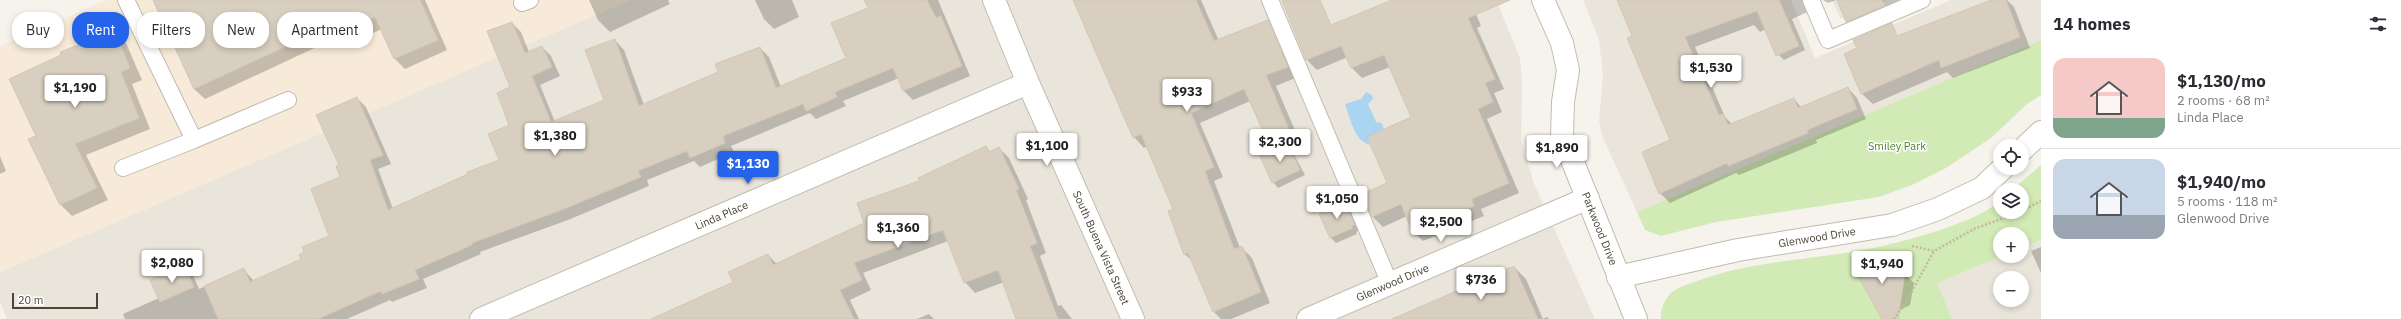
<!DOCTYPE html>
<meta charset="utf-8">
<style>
:root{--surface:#fff;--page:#f7f7f7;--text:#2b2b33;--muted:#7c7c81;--line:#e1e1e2;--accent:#2563eb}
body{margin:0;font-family:"IBM Plex Sans",sans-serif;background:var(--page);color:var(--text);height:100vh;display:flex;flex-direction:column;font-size:15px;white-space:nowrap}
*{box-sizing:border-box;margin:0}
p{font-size:13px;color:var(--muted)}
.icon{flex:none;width:22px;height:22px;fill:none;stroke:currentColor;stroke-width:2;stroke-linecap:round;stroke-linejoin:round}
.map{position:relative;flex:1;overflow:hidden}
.side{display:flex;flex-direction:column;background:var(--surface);width:360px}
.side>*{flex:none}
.banner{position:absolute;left:12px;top:12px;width:380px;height:36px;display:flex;gap:8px}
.fabs{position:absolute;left:1993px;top:139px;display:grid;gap:8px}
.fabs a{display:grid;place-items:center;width:36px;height:36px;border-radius:50%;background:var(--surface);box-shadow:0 2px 6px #0003;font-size:20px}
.scale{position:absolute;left:12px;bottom:10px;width:86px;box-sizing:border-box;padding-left:4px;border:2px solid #4b4439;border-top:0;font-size:11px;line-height:14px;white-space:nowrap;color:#4b4439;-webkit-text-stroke:3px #fff;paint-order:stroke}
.price{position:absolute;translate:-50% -34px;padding:0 9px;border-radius:4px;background:#fff;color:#222;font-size:13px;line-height:26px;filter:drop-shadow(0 1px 2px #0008)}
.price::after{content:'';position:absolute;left:50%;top:24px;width:12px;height:9px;margin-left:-6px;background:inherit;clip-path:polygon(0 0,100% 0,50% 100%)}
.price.on{background:var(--accent);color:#fff}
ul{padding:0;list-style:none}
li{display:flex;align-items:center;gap:12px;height:100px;padding:0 12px}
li+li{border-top:1px solid var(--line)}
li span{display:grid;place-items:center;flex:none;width:112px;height:80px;border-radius:12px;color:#555}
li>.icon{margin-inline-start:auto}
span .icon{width:48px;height:48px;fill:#fffc;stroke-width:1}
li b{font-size:17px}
h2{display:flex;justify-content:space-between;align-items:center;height:48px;padding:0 12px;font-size:17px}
.tag{padding:0 14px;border-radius:16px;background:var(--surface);box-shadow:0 2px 6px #0003;font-size:14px;line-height:36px}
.tag.on{background:var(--accent);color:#fff}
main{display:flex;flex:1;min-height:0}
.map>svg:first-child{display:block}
.residential{fill:#eae5da;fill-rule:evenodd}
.commercial{fill:#f7ead8}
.green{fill:#d2eab5}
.water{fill:#a9d4f2}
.shadow{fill:#0003}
.building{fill:#d8cfc1;stroke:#d3c7b4}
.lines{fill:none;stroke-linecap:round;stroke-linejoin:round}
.service-casing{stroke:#c2bbae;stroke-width:18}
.minor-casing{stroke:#c2bbae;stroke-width:24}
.path{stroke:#c4b79f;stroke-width:2.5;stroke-dasharray:2 2;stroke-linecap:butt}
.service{stroke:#fff;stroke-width:16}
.minor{stroke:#fff;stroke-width:22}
.labels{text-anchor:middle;stroke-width:3;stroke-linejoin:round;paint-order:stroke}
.park-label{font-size:11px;fill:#4a7f2a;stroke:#fff}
.street-label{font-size:11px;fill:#4b4439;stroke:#fff}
</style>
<main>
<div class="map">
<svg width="2041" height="319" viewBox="0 0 2041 319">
<rect width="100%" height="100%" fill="#f6f3ec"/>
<!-- residential -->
<path class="residential" d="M630 0H1496L1520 58 1522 85 1521 139 1534 184 1595 319H7L0 302V272Z
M1583 0H1791L1815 58 1951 0H2041V40L1637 212 1602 136 1599 120 1603 75 1599 40Z
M1832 0H1887L1841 19Z
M2041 240V319H1952L1936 283 2002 256H2022V248ZM2000 278H2022V300H2000Z"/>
<!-- commercial -->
<path class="commercial" d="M106 0H630L0 272V46Z"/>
<!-- green -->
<path class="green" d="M2041 40V95L2027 104 1991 138 1946 168 1912 185 1879 197 1716 222 1661 236 1645 230 1637 212Z
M2041 165V240L2022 248V234H2000V256H2002L1937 283 1952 319H1661C1660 311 1664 300 1670 294 1677 287 1691 283 1700 280 1756 260 1815 260 1873 248 1909 240 1973 224 2000 201V212H2022V190H2012Z"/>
<!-- water -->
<path class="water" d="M1366 92 1372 95 1373 99 1368 104 1376 122 1382 123 1384 130 1375 145C1355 146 1351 120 1345 104L1361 99Z"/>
<!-- shadow -->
<path class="shadow" d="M154 0H425L447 50 405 69 395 59 382 29 346 45 338 37 205 99 194 89Z
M589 0H668L670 4 610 32 598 20Z
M755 0H792L799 17 774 29 764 19Z
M865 0H938L970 76 913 100 904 91 899 78 843 101 846 106 816 119 810 113 731 146 734 152 700 167 694 161 647 180 649 186 568 220 480 252 481 254 423 279 427 288 392 302 390 300 347 319H125L123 314 159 298 184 266 193 275 199 289 244 270 254 281 302 260 330 236 341 178 340 165 357 98 366 107 391 164 378 169 393 209 500 160 511 125 512 23 521 32 529 52 542 47 551 56 560 76 540 85 555 122 606 101 615 40 624 50 644 105 720 72 760 48 769 57 781 87 847 59 869 9Z
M1075 0H1201L1219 41 1279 48 1289 58 1298 77 1276 86 1300 142 1290 147 1305 175 1278 188 1273 182 1276 150 1268 142 1250 101 1200 123 1223 177 1214 181 1240 248 1241 247 1252 258 1270 303 1231 319H1221L1214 312 1192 261 1185 254 1175 209 1147 146 1144 148 1134 137Z
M1393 0H1470L1481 26 1477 28 1504 89 1494 93 1502 112 1487 119 1519 193 1481 209 1484 216 1423 241 1413 231 1407 216 1383 227 1373 217 1388 183 1412 118 1390 67 1362 78 1352 68 1348 57 1317 70 1307 60Z
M1628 0H1836L1828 3 1823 0 1817 1 1812 10 1792 19 1805 50 1784 60 1774 50 1766 29 1760 32 1754 25 1695 47 1725 117 1732 124 1794 99 1801 107 1848 88 1857 98 1866 119 1816 140 1817 143 1739 175 1736 173 1670 203 1660 193 1671 140 1634 36Z
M1838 0H1908L1855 26 1845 16Z
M1994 0H2007L2014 7 2030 48 1953 78 1947 72 1873 104 1862 94Z
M115 32 126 43 142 80 132 84 150 129 86 155 108 200 72 216 61 205 37 136Z
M986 147 990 152 999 148 1009 158 1028 199 1026 200 1046 253 1040 256 1058 306 1061 305 1072 319H1017L1004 282 975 293 965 282 948 241 863 273 871 290 850 300 859 319H653L734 283 768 255 777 264 865 224 920 181Z
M0 156 6 171 0 174Z
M1345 203 1350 209 1359 230 1356 232 1357 234 1336 243 1331 238 1320 214Z
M2041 247V273L2031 251Z
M1514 267 1526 279 1543 319 1547 317 1549 319H1436Z
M1904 273 1914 283 1910 305 1886 317Z
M929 314 934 319H917Z"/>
<!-- building -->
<path class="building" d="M153 0H420L438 40 394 59 375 17 335 35 330 26 194 89Z
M864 0H927L936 18 941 16 962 66 903 91 893 68 835 92 837 97 806 111 803 104 723 136 725 143 690 158 687 151 638 171 641 177 559 211 472 243V245L415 270 419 279 382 294 381 291 318 319H218L204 286 244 268 250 282 301 259 299 255 304 252 302 247 329 236 311 189 340 177 336 166 339 165 316 115 357 97 383 155 370 160 388 210 468 174 467 172 499 160 488 134 509 125 497 93 510 87 487 31 512 22 525 53 542 46 552 67 532 76 551 122 604 100 585 50 615 39 639 106 718 72 715 64 760 47 776 88 846 58 831 23 868 8Z
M1073 0H1196L1214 41 1268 20 1288 67 1266 75 1290 132 1268 142 1244 89 1191 113 1214 167 1205 171 1234 249 1242 246 1261 292 1213 312 1188 253 1184 255 1168 211 1173 209 1141 134 1133 138Z
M1282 0H1320L1331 25 1392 0H1510L1468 18 1495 79 1485 83 1493 102 1478 109 1509 183 1472 199 1474 206 1412 231 1401 204 1372 217 1362 194 1387 183 1367 137 1411 117 1384 55 1351 68 1341 46 1306 60Z
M1617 0H1779L1799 46 1776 56 1757 11 1685 37 1719 115 1723 114 1728 125 1794 98 1798 108 1848 87 1857 109 1807 130 1808 133 1728 166 1727 163 1659 194 1642 152 1670 140 1627 38 1632 36Z
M1837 0H1882L1885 6 1846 22Z
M1991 0H2006L2020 37 1941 68 1939 60 1861 94 1844 54 1857 48 1853 40 1892 23 1897 36Z
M115 31 130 68 121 72 139 118 75 144 97 188 60 205 28 139 36 136 9 79 61 55 60 52Z
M1288 143 1300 170 1272 183 1260 156Z
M986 146 989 152 999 147 1019 189 1016 190 1037 243 1030 246 1058 319H1016L998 270 964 283 943 230 854 263 862 280 840 290 854 319H651L733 282 728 272 768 254 773 265 864 223 857 203 919 181 918 178Z
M1345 202 1355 225 1351 226 1353 228 1330 238 1319 214Z
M1877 254 1905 273 1898 319H1882L1853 267Z
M184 265 194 287 160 302 150 280Z
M1514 266 1538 319H1392Z"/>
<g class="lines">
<!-- service casing -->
<g class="service-casing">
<path id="service" d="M126 0 194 140 288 100
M1270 0 1390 284
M1811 0 1828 40 1922 0
M522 3 530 0
M123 168 194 140"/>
</g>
<!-- minor casing -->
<g class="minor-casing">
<g id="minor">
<path id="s1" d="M994 0 1028 83 1133 319"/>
<path id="s2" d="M1543 0 1562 43 1568 70 1563 102 1562 135 1636 319"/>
<path d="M2022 150 2041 132"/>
<path id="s3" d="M1618 277 1738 250 1892 225 1938 209 1982 188 2003 168"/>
<path id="s4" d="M481 319 1028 83"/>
<path id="s5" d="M1308 319 1588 198"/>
</g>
</g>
<!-- path -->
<path class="path" d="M2022 211 2041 201
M1912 246 1934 251 1976 228 2021 212
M1886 257 1896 253
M1894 319 1906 302 1934 251"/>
<!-- service -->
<use href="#service" class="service"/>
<!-- minor -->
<use href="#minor" class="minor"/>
</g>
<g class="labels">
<!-- park labels -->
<g class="park-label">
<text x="1897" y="150">Smiley Park</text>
</g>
<!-- street labels -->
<g class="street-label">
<text dy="4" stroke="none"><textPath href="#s4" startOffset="262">Linda Place</textPath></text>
<text dy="4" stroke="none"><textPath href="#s2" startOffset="241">Parkwood Drive</textPath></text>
<text dy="4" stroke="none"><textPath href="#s3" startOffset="203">Glenwood Drive</textPath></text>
<text dy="4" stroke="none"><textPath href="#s1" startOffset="270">South Buena Vista Street</textPath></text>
<text dy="4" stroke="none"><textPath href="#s5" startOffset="92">Glenwood Drive</textPath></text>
</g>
</g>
</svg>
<div class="fabs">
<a><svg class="icon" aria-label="locate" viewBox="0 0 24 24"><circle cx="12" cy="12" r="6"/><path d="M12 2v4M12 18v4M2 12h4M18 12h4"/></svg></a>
<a><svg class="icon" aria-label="layers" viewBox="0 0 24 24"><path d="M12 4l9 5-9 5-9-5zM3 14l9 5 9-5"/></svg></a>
<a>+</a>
<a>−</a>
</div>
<div class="scale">20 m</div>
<b class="price" style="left:1711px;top:89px">$1,530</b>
<b class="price" style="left:75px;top:109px">$1,190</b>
<b class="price" style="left:1187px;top:113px">$933</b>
<b class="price" style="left:555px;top:157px">$1,380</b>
<b class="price" style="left:1280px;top:163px">$2,300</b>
<b class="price" style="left:1047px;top:167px">$1,100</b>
<b class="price" style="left:1557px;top:169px">$1,890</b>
<b class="price on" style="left:748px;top:185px">$1,130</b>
<b class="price" style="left:1337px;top:220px">$1,050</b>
<b class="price" style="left:1441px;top:243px">$2,500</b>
<b class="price" style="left:898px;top:249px">$1,360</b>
<b class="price" style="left:172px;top:284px">$2,080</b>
<b class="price" style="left:1882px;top:285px">$1,940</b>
<b class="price" style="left:1481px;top:301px">$736</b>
<div class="banner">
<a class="tag">Buy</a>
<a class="tag on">Rent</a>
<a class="tag">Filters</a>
<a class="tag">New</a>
<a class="tag">Apartment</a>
</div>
</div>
<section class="side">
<h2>14 homes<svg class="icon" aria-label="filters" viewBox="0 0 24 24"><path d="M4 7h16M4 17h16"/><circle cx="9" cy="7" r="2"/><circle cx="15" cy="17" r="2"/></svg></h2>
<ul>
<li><span style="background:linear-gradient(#f6c9c9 75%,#7fa58c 0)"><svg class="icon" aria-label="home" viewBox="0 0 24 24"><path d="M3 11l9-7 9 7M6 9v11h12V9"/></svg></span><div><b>$1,130/mo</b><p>2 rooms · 68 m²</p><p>Linda Place</p></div></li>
<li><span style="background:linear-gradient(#c9d6e8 70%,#9aa5b1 0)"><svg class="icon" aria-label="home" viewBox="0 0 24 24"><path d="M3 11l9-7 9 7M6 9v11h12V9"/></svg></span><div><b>$1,940/mo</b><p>5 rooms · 118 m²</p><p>Glenwood Drive</p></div></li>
</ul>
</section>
</main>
